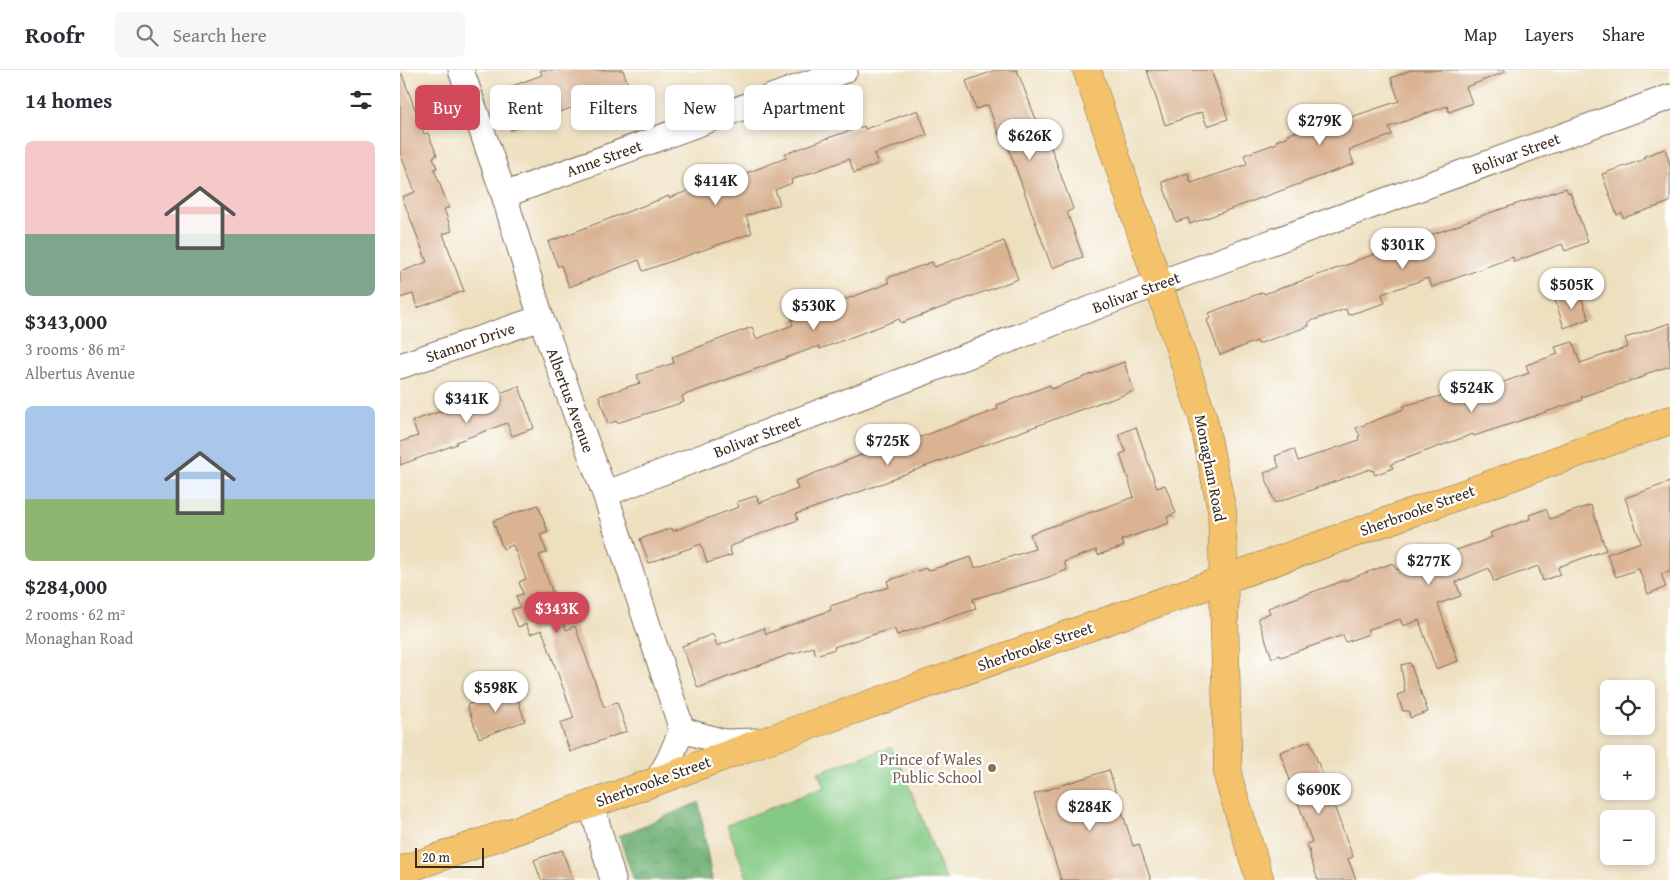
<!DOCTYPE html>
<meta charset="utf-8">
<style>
:root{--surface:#fff;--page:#f7f7f7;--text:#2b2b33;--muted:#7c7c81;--line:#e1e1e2;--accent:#d1495b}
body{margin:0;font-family:"Gentium Book Plus",serif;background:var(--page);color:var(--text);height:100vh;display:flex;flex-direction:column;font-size:19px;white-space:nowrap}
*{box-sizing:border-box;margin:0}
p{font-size:16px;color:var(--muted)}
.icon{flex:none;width:28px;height:28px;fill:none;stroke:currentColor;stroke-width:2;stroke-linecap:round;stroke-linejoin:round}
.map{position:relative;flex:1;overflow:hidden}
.panel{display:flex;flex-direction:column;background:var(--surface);width:400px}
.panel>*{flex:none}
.top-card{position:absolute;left:15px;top:15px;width:475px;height:45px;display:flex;gap:10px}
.controls{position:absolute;left:1200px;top:610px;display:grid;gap:10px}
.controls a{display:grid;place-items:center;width:55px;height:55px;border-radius:8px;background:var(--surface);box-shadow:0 2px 8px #0003;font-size:25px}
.scale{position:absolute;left:15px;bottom:12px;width:69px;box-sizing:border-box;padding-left:5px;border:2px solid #3b2a1e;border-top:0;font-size:14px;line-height:18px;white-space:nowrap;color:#3b2a1e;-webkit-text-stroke:4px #fff;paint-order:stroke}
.price{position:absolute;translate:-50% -42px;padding:0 11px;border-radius:18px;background:#fff;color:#222;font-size:16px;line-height:32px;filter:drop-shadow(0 1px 2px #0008)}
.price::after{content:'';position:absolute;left:50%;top:30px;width:15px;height:11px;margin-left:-8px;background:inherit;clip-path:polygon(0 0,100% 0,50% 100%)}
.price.active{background:var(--accent);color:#fff}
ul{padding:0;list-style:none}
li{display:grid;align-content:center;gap:10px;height:265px;padding:0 25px}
li span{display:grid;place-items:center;height:155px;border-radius:8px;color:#555}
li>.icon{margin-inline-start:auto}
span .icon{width:90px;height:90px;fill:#fffc;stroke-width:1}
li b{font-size:21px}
h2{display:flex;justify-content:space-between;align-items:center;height:60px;padding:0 25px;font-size:21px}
.tag{padding:0 18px;border-radius:8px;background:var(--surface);box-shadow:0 2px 8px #0003;font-size:18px;line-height:45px}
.tag.active{background:var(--accent);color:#fff}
header{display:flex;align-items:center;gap:30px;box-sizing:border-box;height:70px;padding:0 25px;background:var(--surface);border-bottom:1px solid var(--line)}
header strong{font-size:24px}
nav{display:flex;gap:28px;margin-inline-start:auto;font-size:18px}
.search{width:350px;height:45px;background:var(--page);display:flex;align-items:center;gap:12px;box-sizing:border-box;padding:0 18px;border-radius:8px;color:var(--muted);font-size:19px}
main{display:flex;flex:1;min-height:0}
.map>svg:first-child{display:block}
.grass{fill:#85ca84;stroke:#607a51}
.forest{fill:url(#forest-crowns);stroke:#546c48}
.building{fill:#dab393}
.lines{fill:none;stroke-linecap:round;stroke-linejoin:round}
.minor-casing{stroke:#7a6a56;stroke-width:27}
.major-casing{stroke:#7a6a56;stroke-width:29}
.minor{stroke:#fff;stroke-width:25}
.major{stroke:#f3c26a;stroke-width:28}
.education-dot{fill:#8d6e63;stroke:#fff;stroke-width:2}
.labels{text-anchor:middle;stroke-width:4.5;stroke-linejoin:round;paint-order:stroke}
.street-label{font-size:16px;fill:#3b2a1e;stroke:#fff}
.education-label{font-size:16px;fill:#785e54;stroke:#fff;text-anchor:end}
</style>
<header>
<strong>Roofr</strong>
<div class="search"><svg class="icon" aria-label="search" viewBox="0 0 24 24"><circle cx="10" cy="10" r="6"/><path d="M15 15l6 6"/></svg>Search here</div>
<nav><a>Map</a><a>Layers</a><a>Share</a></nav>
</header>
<main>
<section class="panel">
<h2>14 homes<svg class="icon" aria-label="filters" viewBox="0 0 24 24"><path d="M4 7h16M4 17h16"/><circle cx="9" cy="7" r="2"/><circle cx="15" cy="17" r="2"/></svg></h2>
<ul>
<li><span style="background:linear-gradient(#f6c9c9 60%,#7fa58c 0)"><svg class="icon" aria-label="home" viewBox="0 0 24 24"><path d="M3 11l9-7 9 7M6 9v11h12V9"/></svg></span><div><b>$343,000</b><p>3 rooms · 86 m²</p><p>Albertus Avenue</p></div></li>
<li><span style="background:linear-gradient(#a9c7e8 60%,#8fb573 0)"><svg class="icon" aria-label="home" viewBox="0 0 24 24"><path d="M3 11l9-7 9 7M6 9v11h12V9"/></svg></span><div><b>$284,000</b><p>2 rooms · 62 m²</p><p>Monaghan Road</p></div></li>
</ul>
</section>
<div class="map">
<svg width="1270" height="810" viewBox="0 0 1270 810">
<defs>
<pattern id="forest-crowns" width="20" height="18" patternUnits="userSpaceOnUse" patternTransform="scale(1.25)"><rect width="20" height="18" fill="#6cae72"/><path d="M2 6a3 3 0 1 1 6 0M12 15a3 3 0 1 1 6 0" fill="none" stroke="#5a8e5d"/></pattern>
</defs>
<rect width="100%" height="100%" fill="#fff"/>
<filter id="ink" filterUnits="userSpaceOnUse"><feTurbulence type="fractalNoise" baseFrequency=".02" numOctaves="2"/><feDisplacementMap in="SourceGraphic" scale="10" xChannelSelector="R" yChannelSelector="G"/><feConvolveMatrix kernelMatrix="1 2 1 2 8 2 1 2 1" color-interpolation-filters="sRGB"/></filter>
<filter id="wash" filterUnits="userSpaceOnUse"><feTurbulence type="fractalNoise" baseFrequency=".0096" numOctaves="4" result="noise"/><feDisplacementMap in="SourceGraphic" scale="20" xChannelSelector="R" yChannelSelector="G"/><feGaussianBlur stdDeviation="1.12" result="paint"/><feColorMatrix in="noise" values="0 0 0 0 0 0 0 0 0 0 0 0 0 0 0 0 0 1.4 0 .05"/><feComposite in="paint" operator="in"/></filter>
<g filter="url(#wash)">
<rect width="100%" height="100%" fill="#eee0bf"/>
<!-- grass -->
<path class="grass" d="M491 677 496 689 498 688 546 810H348L327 755 424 717 418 702Z"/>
<!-- forest -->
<path class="forest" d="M299 732 312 810H234L219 766Z"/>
<g id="blocks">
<!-- building -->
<path class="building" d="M140 0H223L228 14 187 30V32L111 60 96 22 142 5Z
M596 0H617L644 70 648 69 673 139 667 142 683 187 652 198 603 63 599 65 588 35 576 39 566 11Z
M747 0H811L828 49 807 56 802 42 765 55Z
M1011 0H1105V2L1066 17 1072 33 1049 42 1047 36 989 57 992 65 949 80 954 94 790 154 788 148 776 152 762 112 788 103 791 113 845 95 847 93 844 85 877 73 876 71 887 67V65L938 47 939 51 999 31 991 8Z
M0 4H2L24 64 28 63 37 85 33 87 37 98 34 99 49 138 44 139 52 161 43 164 64 221 17 238 13 224 0 228V202L27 192 2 127 15 122 0 83Z
M518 40 527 65 474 84 478 94 454 103 449 89 391 110 392 113 375 120 380 134 346 146 352 163 243 201 239 190 169 217 161 195 158 197 148 172 269 126V128L322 108 323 112 386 88 385 84 431 67 464 56 465 59Z
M1265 79 1270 94V132L1223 148 1222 143 1217 145 1202 104 1245 89 1244 86Z
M1166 118 1168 123 1170 122 1188 172 1165 181 1162 174 1114 192 1113 187 1032 217 1028 208 982 224 985 233 948 245 946 239 908 252 909 256 858 274 857 271 820 285 807 250 811 248 809 243 863 222 864 224 955 192V191L1062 154V153L1089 143Z
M604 171 618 209 501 253 499 249 420 279 419 276 282 326 284 332 217 353 216 351 208 354 199 326 240 313 237 305 274 293 272 287 352 257 356 269 393 255 391 250 489 213 487 208 532 192 534 197Z
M1179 222 1189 249 1164 258 1155 230Z
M1270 253V296L1245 304 1246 306 1181 327 1182 330 1074 366 1073 364 991 394 993 398 975 405 973 400 971 401 970 399 875 433 864 403 879 397 875 386 894 379 898 391 959 370 958 367 960 366 956 358 1004 339 1003 336 1052 323 1050 316 1072 309 1076 322 1129 303 1126 295 1158 284 1155 277 1173 272 1180 293 1228 277 1225 268Z
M724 292 734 321 704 332V331L590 373 491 409V410L462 421 396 444 398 450 344 470V471L329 477 332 485 307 493 301 474 249 493 240 469 272 458 273 461 339 437 337 432 356 426 359 433 398 419 395 411 469 382 506 370 507 372 564 351V352L598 339 597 335 650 315 652 319Z
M119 316 134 358 112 366 107 353 56 372 57 374 0 395V372L18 366 12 351 45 340 46 343Z
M736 357 757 418 765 415 776 443 767 447 769 453 722 470 724 476 719 478 698 485 696 480 664 492 667 500 646 508 573 529 576 539 497 565 494 558 434 577 435 579 416 585 413 577 393 584V583L298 618 282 576 313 564 317 576 364 558 366 564 431 540 430 536 489 517 487 511 526 498 527 501 571 487 575 498 635 479 630 464 734 427 720 384 726 382 719 364Z
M1270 412V502L1261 504 1266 517 1248 524 1239 499 1216 507 1207 484 1241 472 1225 428Z
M138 435 148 462 140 465 147 483 139 485 166 560 175 556 204 637 217 632 227 661 170 682 160 653 174 648 142 560 130 564 126 554 118 557 111 540 120 537 116 526 123 524 119 512 126 509 113 475 103 479 93 451Z
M1191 435 1206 480 1158 497 1160 504 1143 511 1138 496 1094 512 1089 498 1056 512 1061 526 1038 534 1058 591 1036 599 1019 550 1003 556 1000 549 967 560 969 564 946 572 943 565 881 587 880 585 872 588 858 548 870 543 868 538 993 493 996 500 1009 495V496L1080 472 1092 467 1090 463 1130 449 1129 445 1146 439 1150 449Z
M1010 593 1028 642 1010 648 1009 641H1003L997 625 1005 622 1001 595Z
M114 619 125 651 79 668 67 635Z
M910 671 953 787 948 789 956 810H918L910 787 911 786 907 774 912 772 880 682Z
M709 700 733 776 739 774 751 810H661L634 724Z
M162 780 173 810H141L134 790Z"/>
</g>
</g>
<g filter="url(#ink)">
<use href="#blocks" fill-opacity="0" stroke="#7a6a56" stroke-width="1"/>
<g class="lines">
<!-- minor casing -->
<g class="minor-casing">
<path id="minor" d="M61 0 104 125 141 248 205 424 282 660 269 690 257 711
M104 125 445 0
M0 296 141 248
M205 424 735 222 1270 27
M282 660 324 672 357 671
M191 733 213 810"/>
</g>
<!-- major casing -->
<g class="major-casing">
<path id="major" d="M687 0 803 348 822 441 828 707 860 810
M0 801 257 711 365 671 792 521 1270 350"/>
</g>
<!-- minor -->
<use href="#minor" class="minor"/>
<!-- major -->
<use href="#major" class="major"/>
</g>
</g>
<!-- markers -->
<circle class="education-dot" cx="592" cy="698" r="5"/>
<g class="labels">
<!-- street labels -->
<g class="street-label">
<text transform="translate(1116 83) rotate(-20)" y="6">Bolivar Street</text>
<text transform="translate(204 88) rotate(-20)" y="6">Anne Street</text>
<text transform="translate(736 222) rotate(-20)" y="6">Bolivar Street</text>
<text transform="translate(70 272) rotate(-19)" y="6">Stannor Drive</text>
<text transform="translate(171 330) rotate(70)" y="6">Albertus Avenue</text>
<text transform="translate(357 366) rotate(-21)" y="6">Bolivar Street</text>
<text transform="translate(811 398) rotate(79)" y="6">Monaghan Road</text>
<text transform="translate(1017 440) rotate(-20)" y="6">Sherbrooke Street</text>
<text transform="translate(635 576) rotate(-19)" y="6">Sherbrooke Street</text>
<text transform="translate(253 711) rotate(-20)" y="6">Sherbrooke Street</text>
</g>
<!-- education labels -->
<g class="education-label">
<text x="582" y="695">Prince of Wales<tspan x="582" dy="18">Public School</tspan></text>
</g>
</g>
</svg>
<div class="controls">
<a><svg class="icon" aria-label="locate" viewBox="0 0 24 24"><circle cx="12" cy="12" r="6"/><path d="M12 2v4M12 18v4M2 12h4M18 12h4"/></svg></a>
<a>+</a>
<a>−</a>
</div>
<div class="scale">20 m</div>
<b class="price" style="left:920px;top:76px">$279K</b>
<b class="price" style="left:630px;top:91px">$626K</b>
<b class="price" style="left:316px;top:136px">$414K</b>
<b class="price" style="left:1003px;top:200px">$301K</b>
<b class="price" style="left:1172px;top:240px">$505K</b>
<b class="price" style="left:414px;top:261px">$530K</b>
<b class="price" style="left:1072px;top:343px">$524K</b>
<b class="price" style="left:67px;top:354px">$341K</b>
<b class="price" style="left:488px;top:396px">$725K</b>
<b class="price" style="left:1029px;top:516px">$277K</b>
<b class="price active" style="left:157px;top:564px">$343K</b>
<b class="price" style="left:96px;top:643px">$598K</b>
<b class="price" style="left:919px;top:745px">$690K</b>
<b class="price" style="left:690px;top:762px">$284K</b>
<div class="top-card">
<a class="tag active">Buy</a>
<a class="tag">Rent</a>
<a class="tag">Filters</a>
<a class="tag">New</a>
<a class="tag">Apartment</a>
</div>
</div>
</main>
